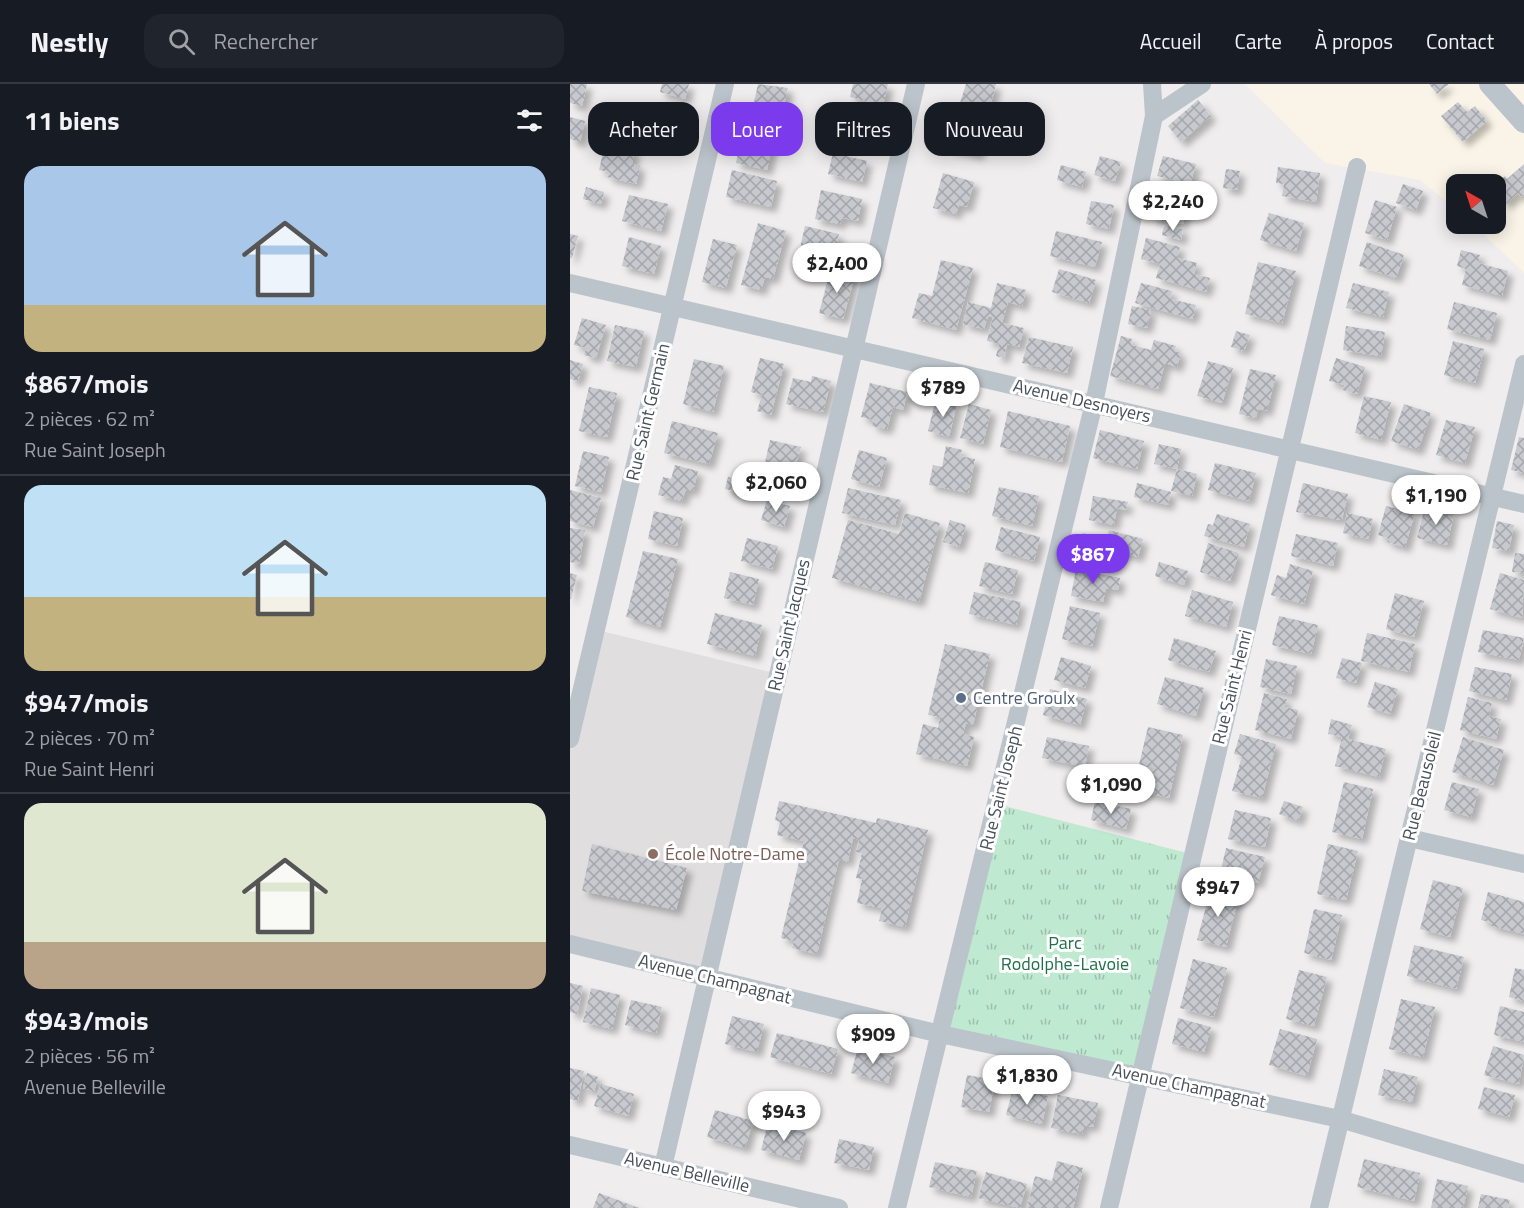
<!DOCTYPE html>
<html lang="fr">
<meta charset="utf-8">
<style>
:root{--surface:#171b24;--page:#20242c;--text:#f1f3f6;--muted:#9ea1a6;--line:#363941;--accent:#7c3aed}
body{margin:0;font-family:"Titillium Web",sans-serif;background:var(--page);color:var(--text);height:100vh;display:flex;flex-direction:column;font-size:22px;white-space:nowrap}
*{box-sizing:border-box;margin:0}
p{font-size:20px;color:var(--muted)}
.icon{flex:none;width:33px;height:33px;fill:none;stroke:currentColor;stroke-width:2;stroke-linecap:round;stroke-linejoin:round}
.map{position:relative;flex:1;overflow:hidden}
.details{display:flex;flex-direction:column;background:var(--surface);width:570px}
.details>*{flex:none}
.top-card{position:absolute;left:18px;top:18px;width:570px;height:54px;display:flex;gap:12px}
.needle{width:39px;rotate:321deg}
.tools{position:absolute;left:876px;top:90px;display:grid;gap:12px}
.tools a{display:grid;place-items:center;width:60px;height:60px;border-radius:12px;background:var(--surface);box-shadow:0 3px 15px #0003;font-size:30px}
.price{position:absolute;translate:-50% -51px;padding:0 14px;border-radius:21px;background:#fff;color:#222;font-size:20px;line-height:39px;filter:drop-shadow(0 2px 3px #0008)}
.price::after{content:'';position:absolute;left:50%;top:36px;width:18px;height:14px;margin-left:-9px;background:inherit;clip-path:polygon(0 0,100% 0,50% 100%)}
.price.active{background:var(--accent);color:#fff}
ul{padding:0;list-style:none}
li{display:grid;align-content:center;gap:12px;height:318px;padding:0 24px}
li+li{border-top:2px solid var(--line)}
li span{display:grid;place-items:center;height:186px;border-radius:18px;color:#555}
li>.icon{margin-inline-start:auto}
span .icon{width:108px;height:108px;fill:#fffc;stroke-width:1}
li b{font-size:26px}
h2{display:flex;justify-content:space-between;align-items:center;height:72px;padding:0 24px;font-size:26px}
.tag{padding:0 21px;border-radius:18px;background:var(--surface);box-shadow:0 3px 15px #0003;font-size:21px;line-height:54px}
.tag.active{background:var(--accent);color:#fff}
header{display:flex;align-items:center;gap:36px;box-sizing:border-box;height:84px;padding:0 30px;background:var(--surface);border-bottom:2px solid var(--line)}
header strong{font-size:28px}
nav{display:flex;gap:33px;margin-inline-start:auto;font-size:21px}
.search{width:420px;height:54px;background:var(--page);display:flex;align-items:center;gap:15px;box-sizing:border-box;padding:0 21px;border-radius:18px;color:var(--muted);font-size:22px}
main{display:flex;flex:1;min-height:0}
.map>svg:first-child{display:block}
.commercial{fill:#f9f4e7}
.education{fill:#e0dede}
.park{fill:url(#park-tufts)}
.building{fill:url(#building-cross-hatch);filter:url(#shadow)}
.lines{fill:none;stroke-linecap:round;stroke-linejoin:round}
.minor{stroke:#bcc4cb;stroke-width:18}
.tertiary{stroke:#bcc4cb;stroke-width:22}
.service-dot{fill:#5c6f8a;stroke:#fff;stroke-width:2}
.education-dot{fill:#8d6e63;stroke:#fff;stroke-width:2}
.labels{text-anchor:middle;stroke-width:6;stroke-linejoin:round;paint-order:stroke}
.street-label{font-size:18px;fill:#475058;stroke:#fff}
.service-label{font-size:18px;fill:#4e5e75;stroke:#fff;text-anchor:start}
.education-label{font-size:18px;fill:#785e54;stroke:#fff;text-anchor:start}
.park-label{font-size:18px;fill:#20714a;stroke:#fff}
</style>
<header>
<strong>Nestly</strong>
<div class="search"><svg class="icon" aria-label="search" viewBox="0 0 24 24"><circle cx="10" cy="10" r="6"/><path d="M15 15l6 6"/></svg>Rechercher</div>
<nav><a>Accueil</a><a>Carte</a><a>À propos</a><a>Contact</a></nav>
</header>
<main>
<section class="details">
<h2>11 biens<svg class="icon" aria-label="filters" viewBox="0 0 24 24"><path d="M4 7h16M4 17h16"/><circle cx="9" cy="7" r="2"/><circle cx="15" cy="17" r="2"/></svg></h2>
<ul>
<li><span style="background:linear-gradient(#a9c7e8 75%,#c2b280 0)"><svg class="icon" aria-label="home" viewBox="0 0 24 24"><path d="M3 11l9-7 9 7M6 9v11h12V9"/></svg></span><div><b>$867/mois</b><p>2 pièces · 62 m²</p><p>Rue Saint Joseph</p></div></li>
<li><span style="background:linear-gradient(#bfe0f5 60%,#c2b280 0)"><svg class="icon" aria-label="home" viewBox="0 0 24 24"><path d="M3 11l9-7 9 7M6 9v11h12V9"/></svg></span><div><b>$947/mois</b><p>2 pièces · 70 m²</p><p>Rue Saint Henri</p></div></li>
<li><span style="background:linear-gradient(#dfe7d0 75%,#b9a48a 0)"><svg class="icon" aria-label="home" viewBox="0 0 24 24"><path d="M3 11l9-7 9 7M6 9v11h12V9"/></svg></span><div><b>$943/mois</b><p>2 pièces · 56 m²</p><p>Avenue Belleville</p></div></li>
</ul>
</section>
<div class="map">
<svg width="954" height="1124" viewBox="0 0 954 1124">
<defs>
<pattern id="park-tufts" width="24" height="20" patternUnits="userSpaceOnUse" patternTransform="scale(1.5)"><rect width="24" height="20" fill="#bfe9d0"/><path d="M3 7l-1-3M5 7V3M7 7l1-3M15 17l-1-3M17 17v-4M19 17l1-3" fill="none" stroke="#9dbfac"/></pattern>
<pattern id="building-cross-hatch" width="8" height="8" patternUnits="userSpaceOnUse" patternTransform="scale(1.5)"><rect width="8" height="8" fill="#c7c9cf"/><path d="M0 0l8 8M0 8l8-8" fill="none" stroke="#a3a6ab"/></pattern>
<filter id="shadow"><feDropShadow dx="5.5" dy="5.5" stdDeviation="3" flood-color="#0004"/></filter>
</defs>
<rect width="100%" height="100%" fill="#efeded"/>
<!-- commercial -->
<path class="commercial" d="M675 0H954V189L903 140H926V100H886V125L850 96 755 79Z"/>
<!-- education -->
<path class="education" d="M27 546 208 590 137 893 0 860V656Z"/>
<!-- park -->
<path class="park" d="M427 720 621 770 571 992 370 950Z"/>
<!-- building -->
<path class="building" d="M0 0H17L12 22 0 19Z
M92 0H119L115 15 90 8Z
M188 0 218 4 210 39 181 32Z
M283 0H318L313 21 280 13Z
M396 0H426L419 27 390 19Z
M859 0H879L867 10Z
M628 16 641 32 611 58 598 42Z
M888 18 897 28 905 22 917 37 893 58 871 32Z
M281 23 312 30 305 58 274 51Z
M390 26 412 32 409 42 415 43 408 71 380 64Z
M76 30 110 37 105 62 71 55Z
M0 33 15 37 10 58 0 55Z
M173 44 205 50 197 86 166 79Z
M46 62 65 66 62 80 70 82 66 100 37 93 39 88 29 86 33 69 43 72Z
M263 69 297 77 292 98 258 90Z
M530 72 551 78 545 97 524 91Z
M593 72 626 80 620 100 587 92Z
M954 80V110L951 113 948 109 936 120 926 109V100L935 92 937 95Z
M491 81 516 88 512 103 487 96Z
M708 83 750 89 746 118 712 112 714 100 706 99Z
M656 85 670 87 667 106 653 104Z
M162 86 207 97 201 123 156 113Z
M373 89 404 98 397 123 389 121 386 130 363 124Z
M833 100 853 107 846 126 826 119Z
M16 103 34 108 31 120 13 115Z
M251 106 292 115 288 137 272 134 270 140 245 135Z
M59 111 98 120 91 147 52 137Z
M585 111 617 116 613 140 581 135Z
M805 116 827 123 817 156 795 149Z
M521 117 544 121 539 145 516 140Z
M699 129 734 139 726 167 690 156Z
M188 139 216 147 203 195 195 193 191 206 171 201Z
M594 141 613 145 611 156 592 151Z
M235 142 269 150 264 170 256 168 253 179 228 173Z
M486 147 532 158 525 183 480 172Z
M0 150 8 152 2 174H0Z
M59 153 91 162 84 190 52 182Z
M576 154 610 163 607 174 627 179 624 190 640 194 636 208 586 194 590 180 571 175Z
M143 155 167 161 156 204 132 198Z
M797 158 834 171 826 194 789 182Z
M891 166 910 171 908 179 938 187 932 212 892 201 896 185 887 182Z
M371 176 403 184 386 246 342 234 349 209 362 212Z
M688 178 726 187 712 239 675 230Z
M261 184 285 191 273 235 249 229Z
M489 185 526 196 519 219 482 208Z
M427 199 456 206 452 222 438 218 432 239 454 244 449 263 437 260 434 274 426 272 429 260 417 257 423 233 418 232 414 245 393 240 398 218 421 224Z
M571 199 602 207 600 215 626 221 622 235 565 219Z
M783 199 819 208 813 233 776 224Z
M884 218 927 229 920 256 877 245Z
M562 222 581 226 577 244 558 240Z
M12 234 36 241 26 274 14 271 16 264 4 261Z
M45 241 74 247 66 283 37 277Z
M776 242 815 248 811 272 773 266Z
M666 247 680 251 674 267 661 263Z
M551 252 562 255 561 261 581 266 584 256 606 262 604 267 611 269 607 283 595 279 588 305 540 292Z
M459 253 503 263 497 289 452 279Z
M883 257 914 265 905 299 874 291Z
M190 274 214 280 201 331 187 327 192 311 181 308Z
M766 274 795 283 787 310 773 306 775 301 759 297Z
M124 275 154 282 143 328 113 320Z
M0 276 13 280 8 297 0 295Z
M638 277 663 284 652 319 627 312Z
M680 285 706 291 697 327 688 325 686 334 669 330Z
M242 292 261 297 253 328 216 320 223 294 241 298Z
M300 299 337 308 333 326 323 323 317 345 302 342 303 336 291 333Z
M19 303 47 309 37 353 9 347Z
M794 312 821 318 811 356 785 349Z
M366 315 387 320 379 353 358 347Z
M399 320 421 326 413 360 390 354Z
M834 320 861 329 848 366 821 357Z
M438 327 500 342 492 378 430 363Z
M876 336 905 343 895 379 866 371Z
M102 337 148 349 139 380 94 369Z
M530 346 574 357 567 385 523 374Z
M949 353 954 354V389L941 386Z
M200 356 231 363 221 398 192 392Z
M589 360 611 365 607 385 584 380Z
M376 362 392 366 390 372 405 375 398 409 359 401 363 381 372 383Z
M289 366 317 374 309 403 281 395Z
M13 367 39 373 31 408 5 402Z
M645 379 686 389 679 417 638 406Z
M105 381 128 387 123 407 116 405 112 417 88 411 93 393 101 395Z
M607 385 627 390 622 412 601 407Z
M158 393 177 397 174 409 155 405Z
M567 399 601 408 598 421 564 413Z
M733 399 778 410 772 436 726 428Z
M429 403 469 412 462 442 422 432Z
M278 404 331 416 325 441 272 429Z
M0 406 31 414 23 443 0 437Z
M523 412 558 418 556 426 547 424 544 441 519 436Z
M197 416 220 422 214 443 191 436Z
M816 422 845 429 835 463 817 458 818 454 808 451Z
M855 423 884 429 877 461 847 454Z
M84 427 113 434 107 462 78 455Z
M335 429 370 439 349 518 262 494 278 436 329 450Z
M777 429 803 435 798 455 773 449Z
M647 430 680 440 674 463 634 452 638 440 643 441Z
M380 436 396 441 389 463 373 458Z
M927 437 944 441 939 467 922 464Z
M431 443 470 453 464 477 425 466Z
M0 444 15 446 9 480 0 478Z
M539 446 573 455 568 473 546 467 542 482 507 473 513 449 537 455Z
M726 450 768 459 763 482 721 472Z
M177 454 208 462 202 485 171 477Z
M638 459 669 469 660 497 630 488Z
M73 467 108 475 90 543 56 533Z
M945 469 954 470V489L942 488Z
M415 478 448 486 442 510 409 502Z
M589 478 618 487 614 501 585 492Z
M720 480 743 487 734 520 701 511 707 491 716 494Z
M506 485 550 494 548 506 536 504 533 518 501 512Z
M160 488 189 495 183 521 154 514Z
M0 489 7 491 1 515H0Z
M930 489 954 496 952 534 920 525Z
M622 506 663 518 656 543 615 532Z
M404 508 451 518 446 541 399 530Z
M825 509 854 517 844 553 816 545Z
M500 522 530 529 522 562 492 555Z
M145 529 192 541 185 572 137 560Z
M709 532 748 541 741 570 702 561Z
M913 546 954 554 949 576 908 568Z
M797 549 845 560 839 588 791 577Z
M604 554 646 567 639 588 598 576Z
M375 560 420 570 403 641 396 639 393 650 404 653 397 682 346 670 353 640 368 644 370 633 358 631Z
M491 573 521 582 515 604 484 596Z
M772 574 792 579 786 599 766 594Z
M696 575 727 582 721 610 690 603Z
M905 583 942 590 936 616 899 607Z
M595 593 634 604 626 632 587 620Z
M805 598 828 605 820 630 797 623Z
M480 605 517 615 510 641 473 631Z
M694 609 717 615 714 623 728 626 721 655 685 646Z
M898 613 922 619 919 632 931 635 926 655 890 646Z
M761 635 782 641 778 655 816 665 809 693 765 682 772 653 758 650Z
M578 643 613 651 599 714 563 706Z
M670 650 706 660 692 714 662 707 672 672 664 670Z
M477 653 519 662 515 683 472 674Z
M893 653 934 666 923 701 882 688Z
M774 698 803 705 792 755 762 748Z
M882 698 909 705 901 733 874 726Z
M209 717 306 739 307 734 358 746 335 843 309 837 312 824 287 819 292 795 286 794 292 769 286 768 289 756 283 754 278 778 269 775 247 870 222 864 224 857 211 854 234 757 207 751 210 738 205 736Z
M525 717 561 725 556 745 521 736Z
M714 717 733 723 728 737 709 730Z
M665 726 701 734 695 763 658 755Z
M22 760 117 784 106 826 12 807Z
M758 760 788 767 776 816 747 810Z
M656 764 695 773 688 799 650 790Z
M863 796 893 804 880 853 850 845Z
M641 804 669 811 656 863 627 856Z
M918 808 954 818V850L921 842 922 839 911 836Z
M744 825 772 831 761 876 734 869Z
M844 861 894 873 886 905 837 892Z
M623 875 657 884 644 933 610 924Z
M945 884 954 886V917L939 913Z
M729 886 757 893 744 942 716 935Z
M0 899 13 902 7 930 0 928Z
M21 904 50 911 42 945 13 938Z
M831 915 865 923 853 973 819 965Z
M61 916 92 923 86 949 55 941Z
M930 922 954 928V958L924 951Z
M162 932 194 940 187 968 155 960Z
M608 934 641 943 634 968 602 960Z
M710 945 747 955 737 992 699 981Z
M207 949 268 965 261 990 200 973Z
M923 962 954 971 949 1000 914 991Z
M288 964 325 973 318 999 281 989Z
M0 984 14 987 8 1017 0 1015Z
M814 985 848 993 842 1018 808 1011Z
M17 989 28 993 24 1007 13 1004Z
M397 991 425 996 419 1028 391 1023Z
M31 1000 64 1010 58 1032 24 1022Z
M914 1003 945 1011 939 1033 908 1025Z
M443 1004 478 1012 472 1040 436 1031Z
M488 1011 528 1019 523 1043 514 1041 512 1050 481 1044Z
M145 1026 183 1037 175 1064 137 1053Z
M198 1039 236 1049 229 1076 191 1066Z
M269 1055 304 1063 299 1086 264 1079Z
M794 1075 850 1089 844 1117 787 1103Z
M487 1077 513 1084 503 1124H457L465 1092 482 1097Z
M365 1078 407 1087 401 1113 359 1103Z
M416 1088 457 1100 450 1124 408 1114Z
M867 1095 898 1102 893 1124H861Z
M29 1109 69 1124H23Z
M911 1110 940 1116 938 1124H908Z"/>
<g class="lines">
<!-- minor -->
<path class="minor" d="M584 32 632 0
M0 199 954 420
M0 655 155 0
M839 754 954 780
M0 860 370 950 770 1035 954 1090
M0 1061 269 1124
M93 1083 346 0
M327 1124 524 319 584 32 582 0
M539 1124 787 83
M749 1124 954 280"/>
<!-- tertiary -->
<path class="tertiary" d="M920 0 954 38"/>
</g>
<!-- markers -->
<circle class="service-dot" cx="391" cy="614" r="6"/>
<circle class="education-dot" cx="83" cy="770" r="6"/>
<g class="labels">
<!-- street labels -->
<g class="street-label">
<text transform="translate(512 317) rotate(13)" y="6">Avenue Desnoyers</text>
<text transform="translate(78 328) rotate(-77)" y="6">Rue Saint Germain</text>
<text transform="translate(219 541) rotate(-77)" y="6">Rue Saint Jacques</text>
<text transform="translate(662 603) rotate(-76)" y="6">Rue Saint Henri</text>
<text transform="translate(852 702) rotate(-76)" y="6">Rue Beausoleil</text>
<text transform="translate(431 704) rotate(-76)" y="6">Rue Saint Joseph</text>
<text transform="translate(145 895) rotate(14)" y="6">Avenue Champagnat</text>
<text transform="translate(619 1002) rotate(12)" y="6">Avenue Champagnat</text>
<text transform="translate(117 1088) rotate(13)" y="6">Avenue Belleville</text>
</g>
<!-- service labels -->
<g class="service-label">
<text x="403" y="620">Centre Groulx</text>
</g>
<!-- education labels -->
<g class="education-label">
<text x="95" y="776">École Notre-Dame</text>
</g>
<!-- park labels -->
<g class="park-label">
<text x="495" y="865">Parc<tspan x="495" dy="21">Rodolphe-Lavoie</tspan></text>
</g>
</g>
</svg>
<div class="tools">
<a><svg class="needle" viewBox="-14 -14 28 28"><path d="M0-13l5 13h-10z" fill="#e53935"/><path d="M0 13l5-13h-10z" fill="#9ea1a6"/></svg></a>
</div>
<b class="price" style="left:603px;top:148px">$2,240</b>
<b class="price" style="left:267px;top:210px">$2,400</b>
<b class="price" style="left:373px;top:334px">$789</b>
<b class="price" style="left:206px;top:429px">$2,060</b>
<b class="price" style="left:866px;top:442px">$1,190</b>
<b class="price active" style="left:523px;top:501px">$867</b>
<b class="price" style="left:541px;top:731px">$1,090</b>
<b class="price" style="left:648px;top:834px">$947</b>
<b class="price" style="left:303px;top:981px">$909</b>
<b class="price" style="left:457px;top:1022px">$1,830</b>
<b class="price" style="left:214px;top:1058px">$943</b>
<div class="top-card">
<a class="tag">Acheter</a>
<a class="tag active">Louer</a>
<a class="tag">Filtres</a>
<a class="tag">Nouveau</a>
</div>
</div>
</main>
